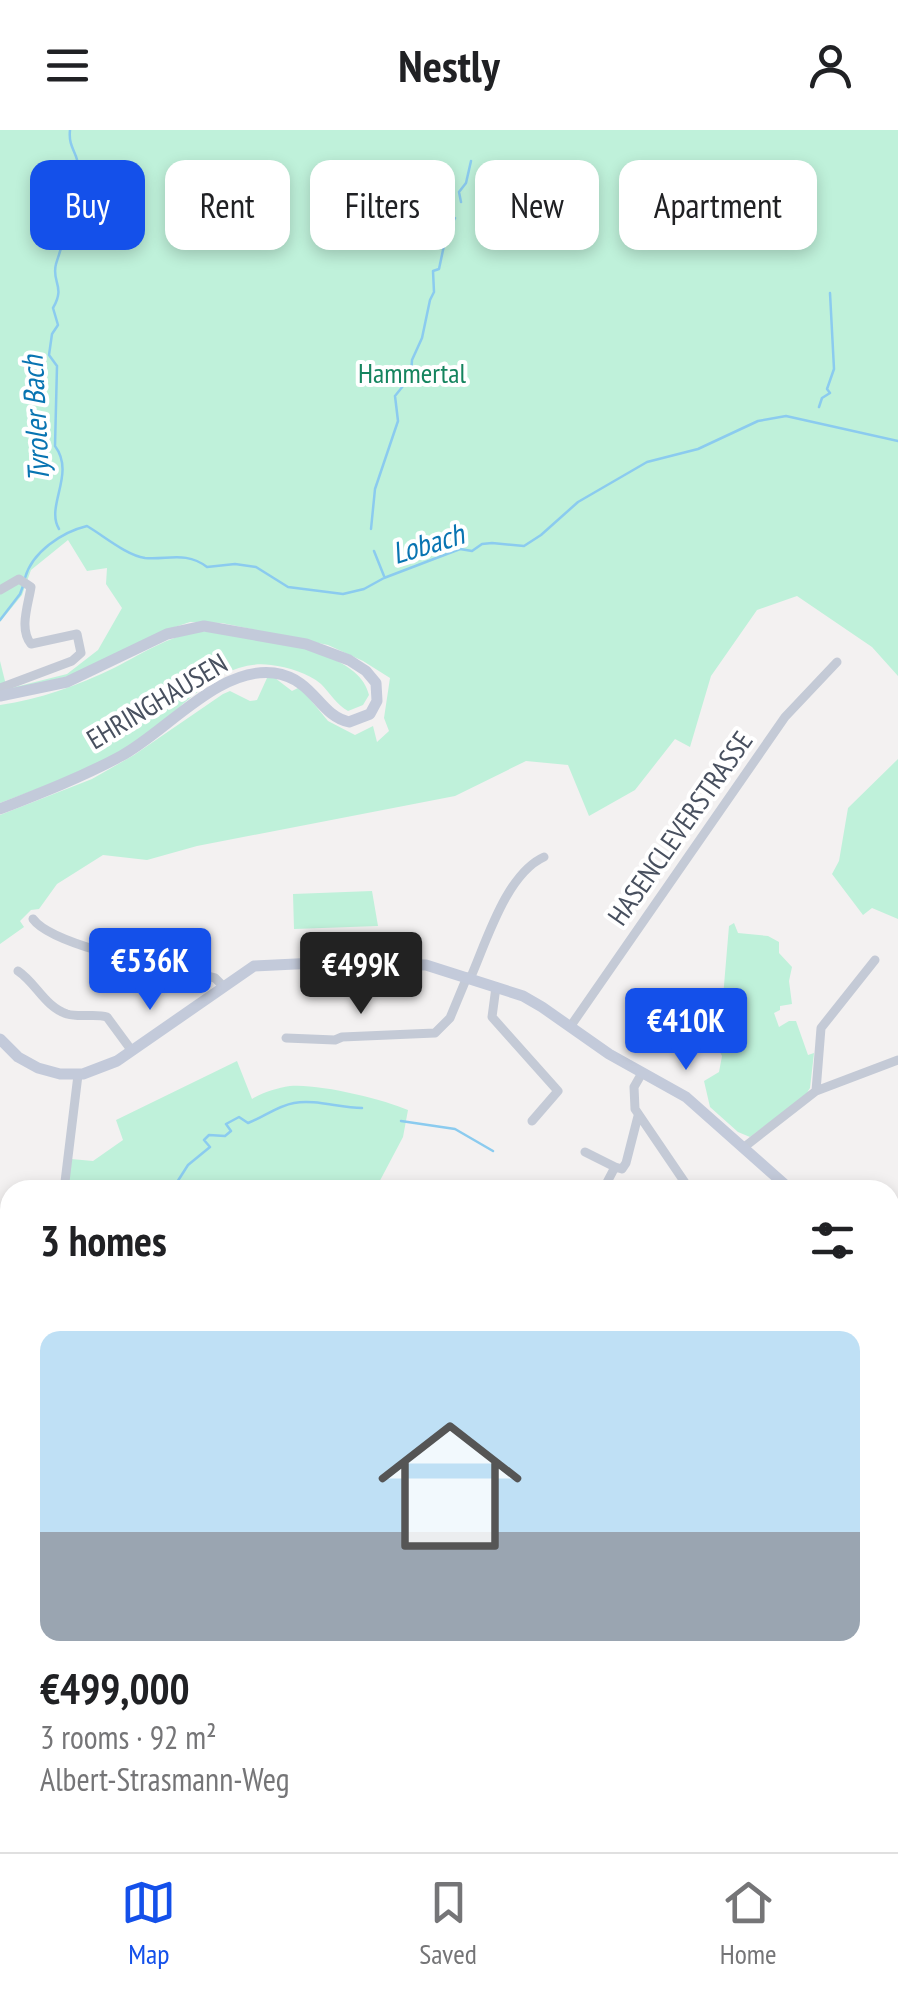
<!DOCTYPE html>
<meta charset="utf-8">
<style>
:root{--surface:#fff;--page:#f6f6f6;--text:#202124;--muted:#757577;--line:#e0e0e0;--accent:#1450ea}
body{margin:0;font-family:"PT Sans Narrow",sans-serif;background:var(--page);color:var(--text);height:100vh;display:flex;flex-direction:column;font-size:38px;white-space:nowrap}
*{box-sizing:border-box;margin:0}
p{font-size:32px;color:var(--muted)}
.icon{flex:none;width:55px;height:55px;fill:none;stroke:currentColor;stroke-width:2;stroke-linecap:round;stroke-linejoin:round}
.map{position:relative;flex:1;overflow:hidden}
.details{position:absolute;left:0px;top:1050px;width:900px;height:672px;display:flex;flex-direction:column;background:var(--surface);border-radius:30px 30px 0 0;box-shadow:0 5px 15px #0003}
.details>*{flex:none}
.guide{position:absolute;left:30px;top:30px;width:840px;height:90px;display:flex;gap:20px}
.price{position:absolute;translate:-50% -85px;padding:0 22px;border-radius:10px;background:var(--accent);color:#fff;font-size:32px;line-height:65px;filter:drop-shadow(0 2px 5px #0008)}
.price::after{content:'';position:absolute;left:50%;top:60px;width:30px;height:22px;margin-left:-15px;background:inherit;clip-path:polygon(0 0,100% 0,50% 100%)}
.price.selected{background:#222;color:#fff}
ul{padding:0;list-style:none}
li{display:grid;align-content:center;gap:20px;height:530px;padding:0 40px}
li span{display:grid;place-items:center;height:310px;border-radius:20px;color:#555}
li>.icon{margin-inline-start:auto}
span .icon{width:180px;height:180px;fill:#fffc;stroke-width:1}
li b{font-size:42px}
h2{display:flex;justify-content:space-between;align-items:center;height:120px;padding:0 40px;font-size:42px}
.tag{padding:0 35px;border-radius:20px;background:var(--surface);box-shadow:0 5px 15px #0003;font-size:35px;line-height:90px}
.tag.selected{background:var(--accent);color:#fff}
header{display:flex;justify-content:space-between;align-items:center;height:130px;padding:0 40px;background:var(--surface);font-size:45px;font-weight:800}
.menu{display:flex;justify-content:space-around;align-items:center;height:140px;border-top:2px solid var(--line);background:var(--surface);font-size:28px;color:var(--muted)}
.menu a{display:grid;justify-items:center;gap:5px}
.menu .selected{color:var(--accent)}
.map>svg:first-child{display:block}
.green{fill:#bff1da}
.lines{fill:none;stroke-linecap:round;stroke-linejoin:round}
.stream{stroke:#8bcbef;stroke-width:2.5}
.minor{stroke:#c4cad6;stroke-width:9}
.secondary{stroke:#c3cada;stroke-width:11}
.labels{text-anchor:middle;stroke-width:8;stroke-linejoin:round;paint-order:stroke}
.park-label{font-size:28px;fill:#15845e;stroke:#fff}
.street-label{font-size:28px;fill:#48505f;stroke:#fff}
.water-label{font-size:30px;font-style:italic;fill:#0874b2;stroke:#fff}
</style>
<header><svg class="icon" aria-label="menu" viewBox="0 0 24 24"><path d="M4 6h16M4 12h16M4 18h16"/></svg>Nestly<svg class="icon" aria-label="person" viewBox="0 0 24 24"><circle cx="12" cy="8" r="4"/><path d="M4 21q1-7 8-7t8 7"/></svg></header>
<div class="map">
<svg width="898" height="1722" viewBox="0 0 898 1722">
<rect width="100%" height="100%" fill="#f3f1f1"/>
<!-- green -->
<path class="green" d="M0 0H898V546L872 517 797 466 757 480 711 546 690 617 675 609 635 660 589 686 568 635 526 631 455 666 197 716 147 730 103 725 57 754 39 779 31 780 20 791 24 797 0 814V685L92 649 134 625 223 564 230 561 250 571 257 570 267 548H275L292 561 300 557 328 591 355 605 373 596 377 612 389 601 384 588 390 548 363 531 328 515 222 493 190 492 160 502 74 545 0 562V531L7 559 67 544 98 520 122 478 106 454 107 438 87 441 68 410 31 440 22 465 0 492Z
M210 501C251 508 359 517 369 565L363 575 348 581C337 575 330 563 321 554 308 543 288 537 271 535 216 527 177 587 134 614 93 639 45 656 0 673V575C40 569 77 556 114 538 146 522 173 502 210 501Z
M898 629V789L872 778 863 785 832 744 839 731 848 678Z
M372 761 378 796 294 799 293 764Z
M734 793 738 803 768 806 779 812V823L792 837 789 851 792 874 780 876V880L774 883 779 897 789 891H796L808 925 814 923 810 958 805 966 750 1007 738 1002 710 977 704 951 719 942 722 926 716 914 723 911 717 895 726 886 722 879 729 796Z
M237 931 252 969C264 962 277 958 290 956 316 953 384 969 408 980L403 1007 375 1060H67L71 1029 93 1031 123 1010 116 990Z
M10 1241V1594L0 1589V1243Z
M898 1423V1722H230L215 1713 890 1712V1432Z
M0 1598 10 1603V1712L196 1713 212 1722H0Z"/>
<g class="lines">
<!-- stream -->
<path class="stream" d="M461 72 459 62 466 53 471 31
M819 277 822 268 830 263 827 259 834 239 830 163
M59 399C45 376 76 344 55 316L57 236 49 225 52 204 58 195 53 178C66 156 51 152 56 134 66 103 77 70 78 36 78 23 68 18 70 0
M371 399 375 359 398 291 395 266 411 246 412 230 422 208 430 170 434 162 433 141 439 139 446 106 455 88
M374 421 384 446
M25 448C32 422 62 402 87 396 104 406 126 425 145 428 168 430 186 421 207 437L235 434 256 437 288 457 343 464 364 459 384 448 460 419 472 421 482 414 492 413 524 416 541 405 578 372 647 332 698 319 758 291 786 286 898 311
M0 490 20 464 23 456
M401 991 455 999 493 1021
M172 1060 188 1035 210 1017 204 1010 209 1005 225 1006 231 1001 226 994 239 987 248 993C264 987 277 976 294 973 315 969 340 978 362 978
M0 1497 10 1493
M0 1576 10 1582
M249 1712 265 1722"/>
<!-- minor -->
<path class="minor" d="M0 460 19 449 31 457C28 476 19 499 31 514L77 504 81 523 72 531 0 558
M33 789C54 818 177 839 215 848L223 856
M18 841C36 853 45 877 67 884 81 888 95 883 107 887L132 921
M470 849C486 813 506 744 544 727
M496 857 492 887 558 961 532 991
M570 897 785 587 837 532
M286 908 335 910 342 907 435 903 450 888 467 847
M642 943 634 957 635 979 690 1060
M816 961 898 930
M743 1018 816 961 821 898 875 830
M585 1022 615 1037
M64 1060 78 945
M603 1060 615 1037 622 1039 626 1033 638 986
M890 1322 894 1318 891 1301 898 1290"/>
<!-- secondary -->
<path class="secondary" d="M0 566 67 552 167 504 204 496 306 514 349 530 366 541 376 553 377 571 370 584 349 592C318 585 315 549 274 543 219 536 166 602 121 626 82 647 41 663 0 679
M0 909 18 927 38 938 60 944H83L117 931 254 836 316 833 426 835 523 866 542 877 609 924 686 967 791 1060
M890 1147 898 1154
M0 1594 10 1599
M204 1712 220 1722"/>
</g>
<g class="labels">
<!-- park labels -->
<g class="park-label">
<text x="412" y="253">Hammertal</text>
</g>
<!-- street labels -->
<g class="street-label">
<text transform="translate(157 571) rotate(-31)" y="10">EHRINGHAUSEN</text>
<text transform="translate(680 698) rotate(-55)" y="10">HASENCLEVERSTRASSE</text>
</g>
<!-- water labels -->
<g class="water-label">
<text transform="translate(36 289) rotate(-93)" y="10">Tyroler Bach</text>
<text transform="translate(428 414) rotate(-17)" y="10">Lobach</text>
</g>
</g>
</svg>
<b class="price" style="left:150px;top:883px">€536K</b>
<b class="price selected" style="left:361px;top:887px">€499K</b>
<b class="price" style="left:686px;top:943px">€410K</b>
<div class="guide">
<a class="tag selected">Buy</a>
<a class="tag">Rent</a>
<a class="tag">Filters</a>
<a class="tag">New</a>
<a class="tag">Apartment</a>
</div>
<section class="details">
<h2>3 homes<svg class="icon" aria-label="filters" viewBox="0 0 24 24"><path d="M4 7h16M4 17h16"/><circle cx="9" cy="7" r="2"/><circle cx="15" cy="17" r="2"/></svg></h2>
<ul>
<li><span style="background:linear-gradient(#bfe0f5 65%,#9aa5b1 0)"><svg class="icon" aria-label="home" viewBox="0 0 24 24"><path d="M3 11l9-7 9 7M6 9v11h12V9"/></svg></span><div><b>€499,000</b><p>3 rooms · 92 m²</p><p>Albert-Strasmann-Weg</p></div></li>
</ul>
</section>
</div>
<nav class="menu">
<a class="selected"><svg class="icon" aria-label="map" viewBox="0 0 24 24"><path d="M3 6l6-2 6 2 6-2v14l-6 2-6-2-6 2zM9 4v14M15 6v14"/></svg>Map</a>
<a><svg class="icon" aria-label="saved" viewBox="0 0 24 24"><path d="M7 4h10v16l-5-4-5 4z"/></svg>Saved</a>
<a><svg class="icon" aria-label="home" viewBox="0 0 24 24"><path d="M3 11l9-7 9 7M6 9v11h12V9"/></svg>Home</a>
</nav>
